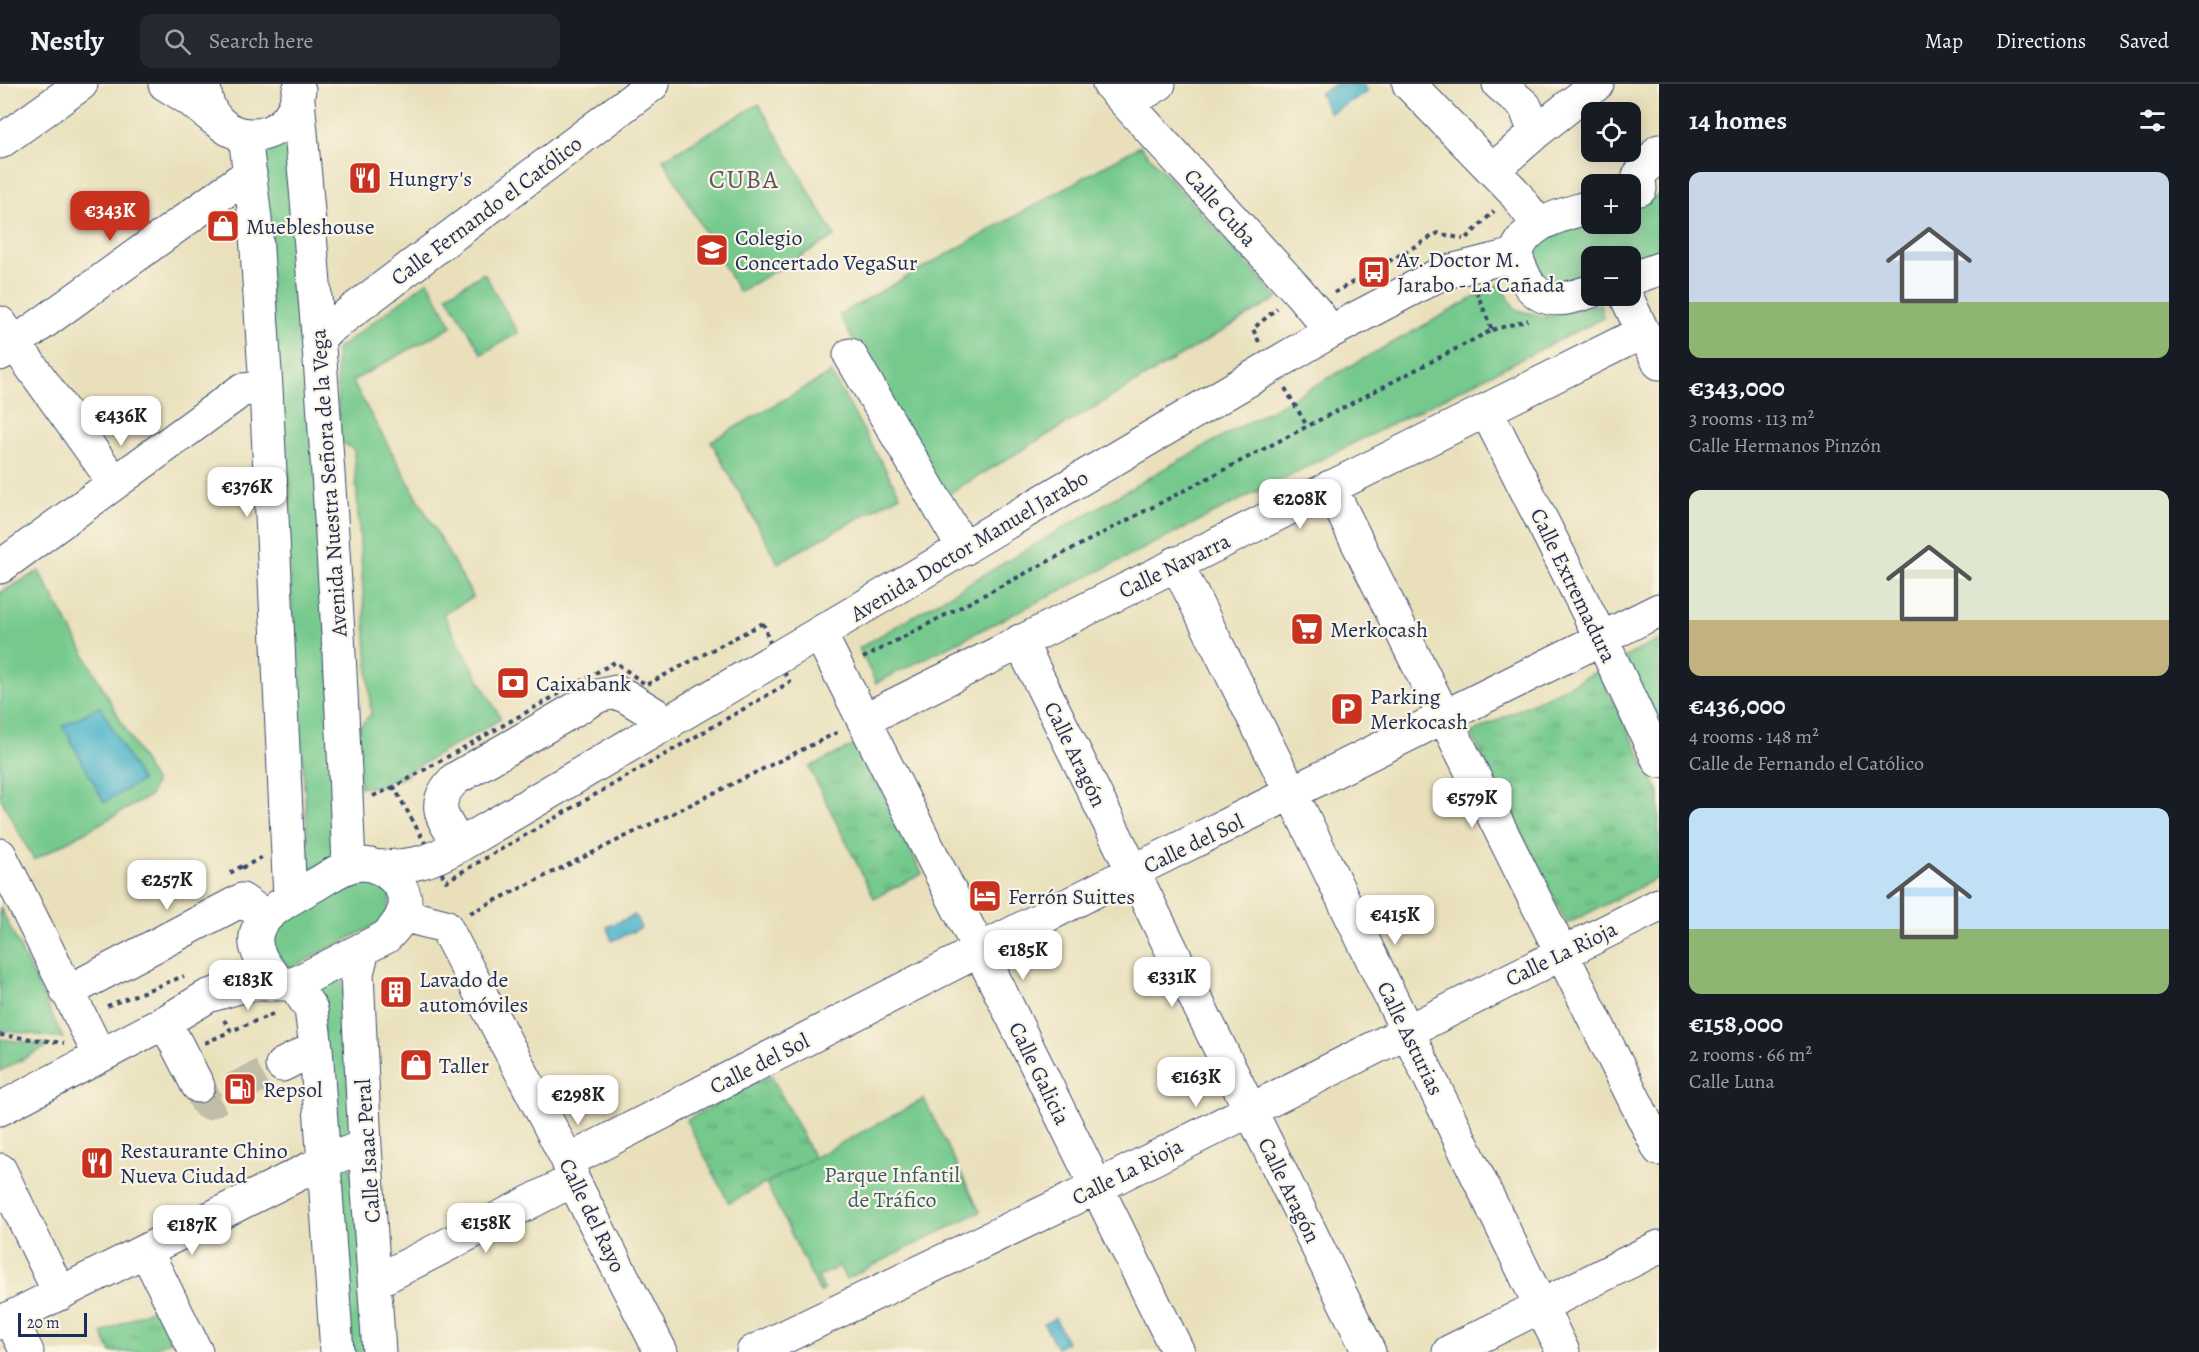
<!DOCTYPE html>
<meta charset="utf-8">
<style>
:root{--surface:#171b24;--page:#242831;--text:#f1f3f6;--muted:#9ea1a6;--line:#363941;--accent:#c8321e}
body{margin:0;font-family:Alegreya,serif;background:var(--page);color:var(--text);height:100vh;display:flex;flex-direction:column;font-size:22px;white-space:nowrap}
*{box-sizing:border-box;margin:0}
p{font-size:20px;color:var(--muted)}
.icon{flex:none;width:33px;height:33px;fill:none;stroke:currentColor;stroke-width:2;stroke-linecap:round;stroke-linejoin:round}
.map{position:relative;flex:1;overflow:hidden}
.side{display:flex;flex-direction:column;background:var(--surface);width:540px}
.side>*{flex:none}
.tools{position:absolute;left:1581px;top:18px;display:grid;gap:12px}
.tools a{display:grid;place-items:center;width:60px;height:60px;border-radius:12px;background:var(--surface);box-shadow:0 3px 15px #0003;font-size:30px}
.scale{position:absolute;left:18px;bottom:15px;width:69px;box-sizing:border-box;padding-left:6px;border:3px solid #1b2f5e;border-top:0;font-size:16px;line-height:21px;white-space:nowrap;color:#1b2f5e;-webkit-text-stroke:4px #fcf5e5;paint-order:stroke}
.price{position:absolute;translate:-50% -51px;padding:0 14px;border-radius:12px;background:#fff;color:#222;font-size:20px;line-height:39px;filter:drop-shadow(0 2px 3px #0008)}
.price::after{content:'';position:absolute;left:50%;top:36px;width:18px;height:14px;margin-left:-9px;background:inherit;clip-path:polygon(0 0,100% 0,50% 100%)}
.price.current{background:var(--accent);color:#fff}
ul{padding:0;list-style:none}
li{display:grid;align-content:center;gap:12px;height:318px;padding:0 30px}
li span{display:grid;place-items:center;height:186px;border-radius:12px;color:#555}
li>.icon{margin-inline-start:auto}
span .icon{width:108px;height:108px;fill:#fffc;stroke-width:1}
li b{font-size:26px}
h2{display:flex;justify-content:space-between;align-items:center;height:72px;padding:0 30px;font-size:26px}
header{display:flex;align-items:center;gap:36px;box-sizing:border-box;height:84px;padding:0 30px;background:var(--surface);border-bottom:2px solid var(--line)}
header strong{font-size:28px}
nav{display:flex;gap:33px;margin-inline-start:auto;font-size:21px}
.search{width:420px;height:54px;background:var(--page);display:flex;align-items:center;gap:15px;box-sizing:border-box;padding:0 21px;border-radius:12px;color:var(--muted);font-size:22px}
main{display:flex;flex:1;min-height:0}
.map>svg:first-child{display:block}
.grass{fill:url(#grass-tufts);stroke:#487c76;stroke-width:1.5}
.green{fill:#74c98d;stroke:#487c76;stroke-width:1.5}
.water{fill:#4ab3c9;stroke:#327194;stroke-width:1.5}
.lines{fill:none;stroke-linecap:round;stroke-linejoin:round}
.minor-tunnel{stroke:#c0bda8;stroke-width:33;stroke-dasharray:33 16;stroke-linecap:butt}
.minor-casing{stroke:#3a4a6c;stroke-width:35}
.path{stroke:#3a4a6c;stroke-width:4;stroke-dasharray:4.5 4.5;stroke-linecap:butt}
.minor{stroke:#fff;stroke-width:33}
.labels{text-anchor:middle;stroke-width:4.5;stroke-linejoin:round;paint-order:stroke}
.poi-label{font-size:22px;fill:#1b2f5e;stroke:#fcf5e5;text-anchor:start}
.street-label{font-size:22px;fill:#1b2f5e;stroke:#fcf5e5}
.park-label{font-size:22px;fill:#365d6c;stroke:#fcf5e5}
.quarter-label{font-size:26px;letter-spacing:1.5px;fill:#5f5667;stroke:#fcf5e5}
</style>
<header>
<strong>Nestly</strong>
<div class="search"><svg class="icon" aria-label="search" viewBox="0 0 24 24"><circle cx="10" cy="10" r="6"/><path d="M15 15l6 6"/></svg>Search here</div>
<nav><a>Map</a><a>Directions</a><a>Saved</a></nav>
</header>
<main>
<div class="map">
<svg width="1659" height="1268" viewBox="0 0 1659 1268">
<defs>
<pattern id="grass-tufts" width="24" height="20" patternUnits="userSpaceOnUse" patternTransform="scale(1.5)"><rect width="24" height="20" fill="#74c98d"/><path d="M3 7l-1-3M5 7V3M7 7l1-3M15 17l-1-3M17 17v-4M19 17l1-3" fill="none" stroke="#5ea476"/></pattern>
</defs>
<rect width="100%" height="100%" fill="#fcf5e5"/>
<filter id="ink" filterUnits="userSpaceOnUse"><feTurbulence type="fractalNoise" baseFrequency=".0167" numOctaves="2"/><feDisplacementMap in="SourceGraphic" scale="12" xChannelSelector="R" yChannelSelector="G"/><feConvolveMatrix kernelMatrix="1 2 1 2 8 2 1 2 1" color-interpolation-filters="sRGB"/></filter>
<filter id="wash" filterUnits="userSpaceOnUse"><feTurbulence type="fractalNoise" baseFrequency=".008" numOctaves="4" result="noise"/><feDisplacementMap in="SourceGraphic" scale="24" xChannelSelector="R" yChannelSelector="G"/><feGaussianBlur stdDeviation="1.35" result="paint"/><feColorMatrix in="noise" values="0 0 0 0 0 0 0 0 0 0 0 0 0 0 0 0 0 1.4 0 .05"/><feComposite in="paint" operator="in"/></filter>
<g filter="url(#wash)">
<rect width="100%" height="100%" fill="#e9e0bb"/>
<!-- grass -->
<path class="grass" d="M1598 587 1659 708V793L1567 840 1471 649Z
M859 659 922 790 874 814 809 683Z
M771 991 814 1074 729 1119 686 1036Z
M158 1222 174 1255 146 1268H111L102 1249Z"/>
<!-- green -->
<path class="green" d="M759 20 835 152 739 208 663 75Z
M294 41 342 769 310 786 260 59Z
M1140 62 1278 214 943 413 839 231Z
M1659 111V170L1631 179 1630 172H1592L1591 191 1562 201 1546 198 1532 172 1537 157 1591 134 1592 140H1630L1631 121Z
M484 189 518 249 482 270 447 211Z
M428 197 452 242 352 297 473 513 443 530 501 635 407 688 408 691 399 696 397 693 379 703H360L356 647 371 630 354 365 339 357 336 266Z
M1499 200 1516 226 1546 233 1600 220 1603 234 876 599 859 564 1162 386Z
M831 289 900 411 778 479 711 357Z
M39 487 155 699 150 712 34 776 0 713V509Z
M1659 556V642L1625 573Z
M362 791 391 808 387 835 289 885 269 860 273 843Z
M0 823 63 954 0 946Z
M342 887 352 1049C341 1053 336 1049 329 1041L321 903Z
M0 955 50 961 0 987Z
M924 1015 980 1128 846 1195 839 1182 818 1193 824 1205 820 1208 766 1099Z
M351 1083 373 1268H343L333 1087Z"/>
<!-- water -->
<path class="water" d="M1336 0H1363L1368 8 1330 29 1319 10Z
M100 622 141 697 104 718 63 642Z
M635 831 641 844 612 857 607 843Z
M1055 1234 1067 1258 1057 1264 1044 1240Z"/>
</g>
<g filter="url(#ink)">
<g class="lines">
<!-- minor-tunnel -->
<path class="minor-tunnel" d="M198 1002 207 1019 282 981"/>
<!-- minor casing -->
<g class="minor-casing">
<path id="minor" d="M165 0 189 15 217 37
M204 0C206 65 291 69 299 6
M1109 0 1298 207 1319 232 1328 249
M1409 0 1513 107 1538 140
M1499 0 1525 22 1535 49
M298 16C322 271 339 526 349 782
M1127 19 1159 0
M245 51 255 135 266 304 290 814
M0 58 81 0
M1493 86 1535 49 1597 0
M1640 105 1639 92 1659 67
M1592 122C1561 132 1526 137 1515 171 1520 181 1525 198 1533 205 1550 222 1573 213 1592 207
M1630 195 1659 185
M0 239 115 399
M1643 248 1659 279
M319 252 653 0
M0 270 250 89
M850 271 964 465
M1486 326 1601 554 1659 677
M1330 403 1659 1065
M1176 479 1292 710 1563 1268
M0 483 242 306 266 304
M820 550 994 895 1178 1268
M1020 557 1369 1268
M864 636 1643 248 1626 212
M460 761C443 735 429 721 455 695L598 612 616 608 627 613 669 639
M0 771 100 972
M377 783C414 782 428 779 460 761L1328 249 1442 189 1515 171
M402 831 445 842 568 1077 573 1096 661 1268
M363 866 357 889 365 1062 379 1268
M294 900 311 925 316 964 337 1268
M67 908 242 816 265 832
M165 938 198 1002
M282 981 316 964
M0 1025 165 938 208 912 250 900H294L386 853C395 844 403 835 405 822 407 800 383 781 363 780 345 780 329 793 313 802 265 828 230 849 280 899
M568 1077 1134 787 1659 526
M0 1086 60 1210
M146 1167 196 1268
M375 1198 573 1096
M10 1234 27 1268
M0 1239 323 1078 365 1062
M753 1268 1095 1104 1659 821
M1449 1268 1659 1163"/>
</g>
<!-- path -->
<path class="path" d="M1467 154 1494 127
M1334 209 1438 149 1463 155
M1492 246 1528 236
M1259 258 1253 245 1277 224
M1285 304 1307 342
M763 539 776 575 790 598 446 797 394 703 615 578 646 601Z
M863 574 1492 246 1477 209
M373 712 394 703
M242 784 262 773
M230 789 242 782
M470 829 840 647
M107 922 184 892
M224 936 231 947 273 930
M0 951 64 959
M205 959 231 947"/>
<!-- minor -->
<use href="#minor" class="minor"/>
</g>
</g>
<!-- icons -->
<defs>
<g id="restaurant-square" transform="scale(1.725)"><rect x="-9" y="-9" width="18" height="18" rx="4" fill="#c8321e" stroke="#fcf5e5"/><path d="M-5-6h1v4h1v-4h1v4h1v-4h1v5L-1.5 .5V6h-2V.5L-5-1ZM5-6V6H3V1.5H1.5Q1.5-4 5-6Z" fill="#fff"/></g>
<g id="shop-square" transform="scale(1.725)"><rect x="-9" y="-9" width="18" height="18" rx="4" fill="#c8321e" stroke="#fcf5e5"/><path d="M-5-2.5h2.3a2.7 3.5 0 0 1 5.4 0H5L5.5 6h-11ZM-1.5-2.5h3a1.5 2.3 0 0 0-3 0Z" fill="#fff"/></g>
<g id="school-square" transform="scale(1.725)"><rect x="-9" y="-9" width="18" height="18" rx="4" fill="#c8321e" stroke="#fcf5e5"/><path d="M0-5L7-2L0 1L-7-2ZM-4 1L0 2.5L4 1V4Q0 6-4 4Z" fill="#fff"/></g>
<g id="bus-square" transform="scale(1.725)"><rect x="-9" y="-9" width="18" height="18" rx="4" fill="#c8321e" stroke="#fcf5e5"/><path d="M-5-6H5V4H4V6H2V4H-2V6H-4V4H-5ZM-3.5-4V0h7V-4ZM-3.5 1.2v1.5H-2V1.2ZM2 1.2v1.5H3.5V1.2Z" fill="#fff"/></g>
<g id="supermarket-square" transform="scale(1.725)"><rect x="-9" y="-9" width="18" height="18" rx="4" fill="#c8321e" stroke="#fcf5e5"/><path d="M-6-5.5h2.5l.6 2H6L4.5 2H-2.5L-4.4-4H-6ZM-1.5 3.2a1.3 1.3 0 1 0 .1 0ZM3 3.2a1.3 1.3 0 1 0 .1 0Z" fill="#fff"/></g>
<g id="bank-square" transform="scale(1.725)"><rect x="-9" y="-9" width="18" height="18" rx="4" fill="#c8321e" stroke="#fcf5e5"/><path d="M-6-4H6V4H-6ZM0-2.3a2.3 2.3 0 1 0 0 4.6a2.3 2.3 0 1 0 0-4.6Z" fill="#fff"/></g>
<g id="parking-square" transform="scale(1.725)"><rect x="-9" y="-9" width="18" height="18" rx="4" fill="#c8321e" stroke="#fcf5e5"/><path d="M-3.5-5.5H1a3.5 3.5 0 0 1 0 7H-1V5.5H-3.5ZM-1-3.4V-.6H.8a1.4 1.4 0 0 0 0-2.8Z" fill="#fff"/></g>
<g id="hotel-square" transform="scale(1.725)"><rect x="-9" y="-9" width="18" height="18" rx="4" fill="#c8321e" stroke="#fcf5e5"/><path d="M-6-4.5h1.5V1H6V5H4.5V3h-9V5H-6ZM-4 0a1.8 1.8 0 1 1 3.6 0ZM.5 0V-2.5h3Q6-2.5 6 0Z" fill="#fff"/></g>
<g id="building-square" transform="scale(1.725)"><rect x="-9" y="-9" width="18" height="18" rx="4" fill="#c8321e" stroke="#fcf5e5"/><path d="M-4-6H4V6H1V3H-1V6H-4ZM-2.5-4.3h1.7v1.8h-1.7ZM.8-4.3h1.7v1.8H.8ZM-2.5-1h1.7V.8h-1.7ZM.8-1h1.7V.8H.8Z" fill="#fff"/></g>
<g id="fuel-square" transform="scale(1.725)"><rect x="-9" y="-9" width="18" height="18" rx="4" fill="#c8321e" stroke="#fcf5e5"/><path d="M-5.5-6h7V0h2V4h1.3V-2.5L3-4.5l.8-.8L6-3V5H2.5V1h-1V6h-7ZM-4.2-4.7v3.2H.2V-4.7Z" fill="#fff"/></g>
</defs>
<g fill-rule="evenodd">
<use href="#restaurant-square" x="365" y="94"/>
<use href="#shop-square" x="223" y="142"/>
<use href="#school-square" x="712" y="166"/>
<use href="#bus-square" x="1374" y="188"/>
<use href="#supermarket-square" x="1307" y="545"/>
<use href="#bank-square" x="513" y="599"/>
<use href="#parking-square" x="1347" y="625"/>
<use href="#hotel-square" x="985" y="812"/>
<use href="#building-square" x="396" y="908"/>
<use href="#shop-square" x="416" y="981"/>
<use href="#fuel-square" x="240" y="1005"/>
<use href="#restaurant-square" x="97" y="1079"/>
</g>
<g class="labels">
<!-- poi labels -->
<g class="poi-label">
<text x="388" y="102">Hungry's</text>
<text x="246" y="150">Muebleshouse</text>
<text x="735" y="161">Colegio<tspan x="735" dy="25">Concertado VegaSur</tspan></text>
<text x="1397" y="183">Av. Doctor M.<tspan x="1397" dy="25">Jarabo - La Cañada</tspan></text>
<text x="1330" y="553">Merkocash</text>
<text x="536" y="607">Caixabank</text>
<text x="1370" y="620">Parking<tspan x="1370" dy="25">Merkocash</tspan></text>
<text x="1008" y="820">Ferrón Suittes</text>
<text x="419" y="903">Lavado de<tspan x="419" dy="25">automóviles</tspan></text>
<text x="439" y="989">Taller</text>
<text x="263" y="1013">Repsol</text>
<text x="120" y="1074">Restaurante Chino<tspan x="120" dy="25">Nueva Ciudad</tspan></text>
</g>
<!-- street labels -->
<g class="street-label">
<text transform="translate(1221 123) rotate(48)" y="8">Calle Cuba</text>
<text transform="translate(486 126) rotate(-37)" y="8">Calle Fernando el Católico</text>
<text transform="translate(328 399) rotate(-94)" y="8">Avenida Nuestra Señora de la Vega</text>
<text transform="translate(969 461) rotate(-31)" y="8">Avenida Doctor Manuel Jarabo</text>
<text transform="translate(1174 481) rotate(-26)" y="8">Calle Navarra</text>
<text transform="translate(1574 501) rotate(64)" y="8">Calle Extremadura</text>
<text transform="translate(1076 670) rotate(64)" y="8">Calle Aragón</text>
<text transform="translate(1193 759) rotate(-26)" y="8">Calle del Sol</text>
<text transform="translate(1561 869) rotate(-26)" y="8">Calle La Rioja</text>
<text transform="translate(1411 954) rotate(64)" y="8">Calle Asturias</text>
<text transform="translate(759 979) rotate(-27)" y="8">Calle del Sol</text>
<text transform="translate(1040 989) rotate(64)" y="8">Calle Galicia</text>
<text transform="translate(367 1067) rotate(-94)" y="8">Calle Isaac Peral</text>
<text transform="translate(1127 1087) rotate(-27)" y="8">Calle La Rioja</text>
<text transform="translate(1290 1106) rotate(64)" y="8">Calle Aragón</text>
<text transform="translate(593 1131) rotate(64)" y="8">Calle del Rayo</text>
</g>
<!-- park labels -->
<g class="park-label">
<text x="892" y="1098">Parque Infantil<tspan x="892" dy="25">de Tráfico</tspan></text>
</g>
<!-- quarter labels -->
<g class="quarter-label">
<text x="744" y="104">CUBA</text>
</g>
</g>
</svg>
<div class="tools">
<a><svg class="icon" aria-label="locate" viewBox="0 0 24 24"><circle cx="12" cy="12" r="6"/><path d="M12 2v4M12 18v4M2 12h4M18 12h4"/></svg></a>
<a>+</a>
<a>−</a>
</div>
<div class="scale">20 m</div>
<b class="price current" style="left:110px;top:158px">€343K</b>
<b class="price" style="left:121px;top:363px">€436K</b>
<b class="price" style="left:247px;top:434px">€376K</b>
<b class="price" style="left:1300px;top:446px">€208K</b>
<b class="price" style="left:1472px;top:745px">€579K</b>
<b class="price" style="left:167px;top:827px">€257K</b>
<b class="price" style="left:1395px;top:862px">€415K</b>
<b class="price" style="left:1023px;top:897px">€185K</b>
<b class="price" style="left:1172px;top:924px">€331K</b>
<b class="price" style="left:248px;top:927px">€183K</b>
<b class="price" style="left:1196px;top:1024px">€163K</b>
<b class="price" style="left:578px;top:1042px">€298K</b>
<b class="price" style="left:486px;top:1170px">€158K</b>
<b class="price" style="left:192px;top:1172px">€187K</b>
</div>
<section class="side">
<h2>14 homes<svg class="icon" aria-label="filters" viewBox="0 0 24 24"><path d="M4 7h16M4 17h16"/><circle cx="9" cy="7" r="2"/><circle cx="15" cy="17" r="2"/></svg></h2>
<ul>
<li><span style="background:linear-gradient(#c9d6e8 70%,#8fb573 0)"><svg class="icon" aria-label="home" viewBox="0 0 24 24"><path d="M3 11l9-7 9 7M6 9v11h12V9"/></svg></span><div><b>€343,000</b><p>3 rooms · 113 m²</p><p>Calle Hermanos Pinzón</p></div></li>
<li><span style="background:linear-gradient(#dfe7d0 70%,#c2b280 0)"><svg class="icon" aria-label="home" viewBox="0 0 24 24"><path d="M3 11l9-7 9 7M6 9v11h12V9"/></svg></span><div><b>€436,000</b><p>4 rooms · 148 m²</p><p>Calle de Fernando el Católico</p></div></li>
<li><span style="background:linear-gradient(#bfe0f5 65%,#8fb573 0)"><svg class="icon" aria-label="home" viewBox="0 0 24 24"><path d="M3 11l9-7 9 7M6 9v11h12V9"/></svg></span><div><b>€158,000</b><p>2 rooms · 66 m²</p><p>Calle Luna</p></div></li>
</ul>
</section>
</main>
